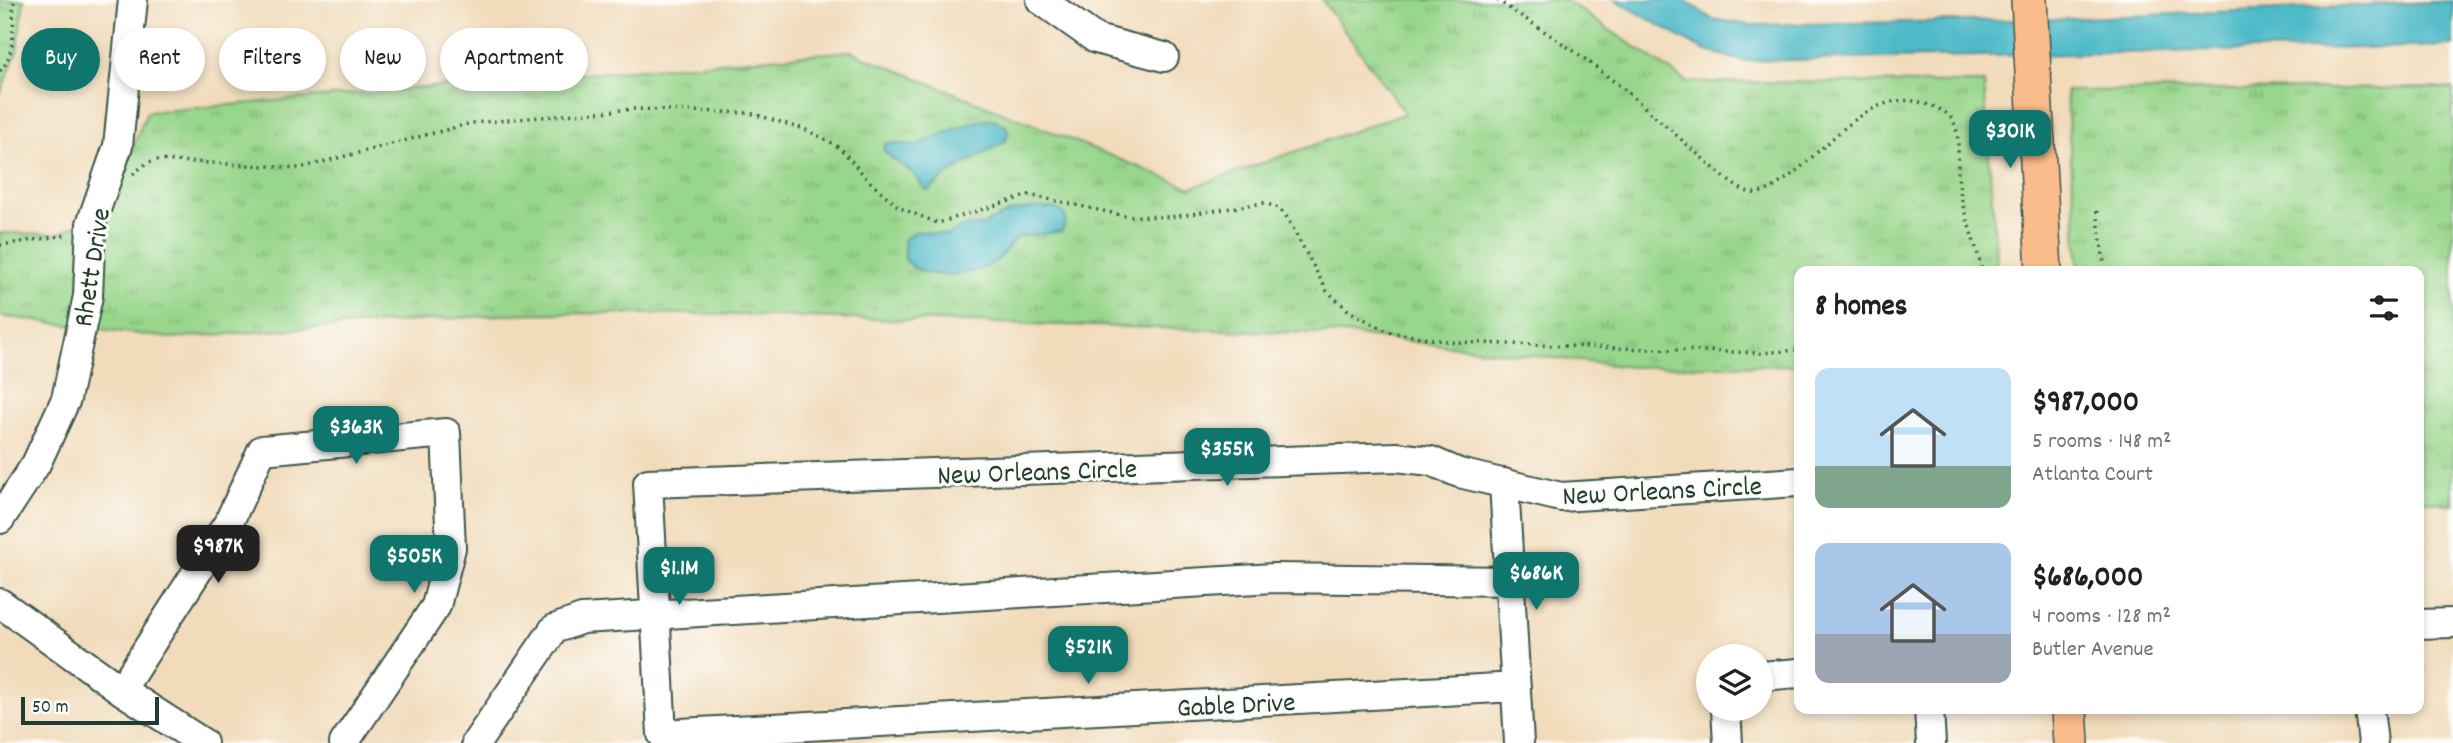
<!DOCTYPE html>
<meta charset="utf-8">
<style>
:root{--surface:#fff;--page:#f2f2f2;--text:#202124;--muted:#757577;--accent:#0f766e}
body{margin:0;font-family:Dekko,sans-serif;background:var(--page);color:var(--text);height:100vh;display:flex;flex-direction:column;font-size:26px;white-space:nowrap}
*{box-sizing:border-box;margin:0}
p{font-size:23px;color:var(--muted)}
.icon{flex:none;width:38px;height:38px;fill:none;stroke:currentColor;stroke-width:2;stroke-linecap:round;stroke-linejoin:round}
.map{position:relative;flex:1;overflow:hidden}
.details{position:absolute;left:1794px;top:266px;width:630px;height:448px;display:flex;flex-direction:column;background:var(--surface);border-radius:14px;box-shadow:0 4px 10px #0003}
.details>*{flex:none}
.top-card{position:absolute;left:21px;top:28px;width:665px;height:63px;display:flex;gap:14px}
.fabs{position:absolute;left:1696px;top:644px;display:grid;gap:14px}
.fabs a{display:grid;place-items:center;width:77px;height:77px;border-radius:50%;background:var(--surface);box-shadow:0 4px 10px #0003;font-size:35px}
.scale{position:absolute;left:21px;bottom:18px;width:138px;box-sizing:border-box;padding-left:7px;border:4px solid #1f3d34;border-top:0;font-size:19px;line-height:24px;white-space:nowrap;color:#1f3d34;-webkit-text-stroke:5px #fdfcf7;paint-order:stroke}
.price{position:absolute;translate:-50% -60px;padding:0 16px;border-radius:14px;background:var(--accent);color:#fff;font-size:23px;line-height:46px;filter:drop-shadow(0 2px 4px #0008)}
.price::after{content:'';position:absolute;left:50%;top:42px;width:21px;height:16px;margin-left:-10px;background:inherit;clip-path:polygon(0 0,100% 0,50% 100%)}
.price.selected{background:#222;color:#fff}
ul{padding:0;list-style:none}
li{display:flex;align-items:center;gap:21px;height:175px;padding:0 21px}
li span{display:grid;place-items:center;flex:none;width:196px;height:140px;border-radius:14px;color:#555}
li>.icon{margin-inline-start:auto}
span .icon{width:84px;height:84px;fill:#fffc;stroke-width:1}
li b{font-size:30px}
h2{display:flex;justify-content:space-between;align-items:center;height:84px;padding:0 21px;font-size:30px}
.tag{padding:0 24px;border-radius:32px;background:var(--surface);box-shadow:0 4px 10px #0003;font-size:24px;line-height:63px}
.tag.selected{background:var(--accent);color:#fff}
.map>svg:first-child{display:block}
.grass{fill:url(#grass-tufts);stroke:#5c8a60;stroke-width:2}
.water{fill:#4dbac8;stroke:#367c7e;stroke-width:2}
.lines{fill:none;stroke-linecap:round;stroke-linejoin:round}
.minor-casing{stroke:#3e5548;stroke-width:32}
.major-casing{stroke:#3e5548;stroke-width:38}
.path{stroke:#3e5548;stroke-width:3.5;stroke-dasharray:2 5;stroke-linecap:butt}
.minor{stroke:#fff;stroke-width:28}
.major{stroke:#f9bc8a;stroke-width:35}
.labels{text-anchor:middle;stroke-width:6;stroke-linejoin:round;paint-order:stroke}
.street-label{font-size:28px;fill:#1f3d34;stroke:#fdfcf7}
</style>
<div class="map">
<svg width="2453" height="743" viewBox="0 0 2453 743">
<defs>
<pattern id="grass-tufts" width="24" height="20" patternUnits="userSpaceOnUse" patternTransform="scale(1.75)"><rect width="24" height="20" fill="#98d68b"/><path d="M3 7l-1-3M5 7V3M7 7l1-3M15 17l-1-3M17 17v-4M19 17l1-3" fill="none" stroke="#7baf72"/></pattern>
</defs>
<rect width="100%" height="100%" fill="#fdfcf7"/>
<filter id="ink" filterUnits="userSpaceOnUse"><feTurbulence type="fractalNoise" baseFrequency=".0143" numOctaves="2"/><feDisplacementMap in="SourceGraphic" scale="14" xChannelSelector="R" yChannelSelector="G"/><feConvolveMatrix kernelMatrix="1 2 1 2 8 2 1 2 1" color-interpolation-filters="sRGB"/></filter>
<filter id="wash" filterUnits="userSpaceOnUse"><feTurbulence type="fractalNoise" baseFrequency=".00686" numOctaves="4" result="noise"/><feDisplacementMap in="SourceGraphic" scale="28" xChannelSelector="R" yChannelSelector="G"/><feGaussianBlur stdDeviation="1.57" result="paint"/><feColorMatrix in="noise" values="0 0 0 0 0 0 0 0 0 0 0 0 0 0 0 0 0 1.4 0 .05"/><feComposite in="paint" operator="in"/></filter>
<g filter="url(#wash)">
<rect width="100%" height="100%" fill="#f1dbbb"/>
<!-- grass -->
<path class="grass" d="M0 0H24L17 52 0 94Z
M1322 0H1565L1687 82 1984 83 1997 271H1799V365L1631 367 1345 334 710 314 530 313 169 338 0 316V233L57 234 107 212 147 112 850 51 1191 188 1405 113Z
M2453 88V505L2419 500 2418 271H2079L2066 91Z"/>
<!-- water -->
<path class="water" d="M1615 0H1685L1712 19 1750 25 2061 19 2453 1V46L1743 61 1703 50Z
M994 119 1007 127 1008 135 1004 142 948 174 929 190 924 189C912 165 895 166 883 149L886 143 915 145 973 122Z
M1034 208H1054L1064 213 1066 221 1062 231 1018 237C1007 245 1004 257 992 264 969 277 924 281 905 260L904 240 915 231 948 235 964 226H981L1010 212Z"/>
</g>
<g filter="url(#ink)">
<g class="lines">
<!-- minor casing -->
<g class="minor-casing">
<path id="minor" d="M1041 0 1096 39 1164 57
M1504 483 1519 743
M0 519 36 464 66 399 88 296 91 224 118 146 133 0
M0 603 121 690 203 743
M2418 624 2453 623
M1760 676 1799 673
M1516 687 662 734 648 483 1396 457 1431 461 1459 473 1561 497 1799 482
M121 690 229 522 262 450 446 433 451 548 436 606 344 743
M1726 709 1728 743
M1929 709 1931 743
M2369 709 2373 743
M476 743 554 629 582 619 1274 578 1510 581"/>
</g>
<!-- major casing -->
<g class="major-casing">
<path id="major" d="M2029 0 2044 271
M2069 709 2071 743"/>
</g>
<!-- path -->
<path class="path" d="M1497 0 1577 53 1624 89 1726 179C1735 185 1743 192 1754 193 1766 193 1774 187 1783 181 1825 153 1869 84 1926 104 1938 108 1950 112 1955 125 1961 142 1956 165 1959 183 1962 213 1976 242 1982 271
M0 71C17 53 12 23 14 0
M133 174 148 162 157 160 300 168 472 123 634 109 750 113 804 129 829 141 842 150 868 180 900 208 938 223 1029 195 1126 216 1171 217 1264 203 1279 208 1286 216 1327 291 1349 311 1389 332 1451 342 1759 353 1799 350
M2097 211 2105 271
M0 245 67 235"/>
<!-- minor -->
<use href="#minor" class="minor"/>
<!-- major -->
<use href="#major" class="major"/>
</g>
</g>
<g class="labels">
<!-- street labels -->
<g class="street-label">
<text transform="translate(90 267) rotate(-81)" y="10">Rhett Drive</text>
<text transform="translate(1037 470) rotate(-2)" y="10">New Orleans Circle</text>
<text transform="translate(1662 489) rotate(-3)" y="10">New Orleans Circle</text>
<text transform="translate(1236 703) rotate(-3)" y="10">Gable Drive</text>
</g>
</g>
</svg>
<div class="fabs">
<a><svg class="icon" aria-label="layers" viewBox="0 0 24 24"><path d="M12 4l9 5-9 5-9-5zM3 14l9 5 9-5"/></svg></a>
</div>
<div class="scale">50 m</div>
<b class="price" style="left:2010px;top:170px">$301K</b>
<b class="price" style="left:356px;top:466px">$363K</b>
<b class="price" style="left:1227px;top:488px">$355K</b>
<b class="price selected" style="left:218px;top:585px">$987K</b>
<b class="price" style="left:414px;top:595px">$505K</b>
<b class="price" style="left:679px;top:607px">$1.1M</b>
<b class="price" style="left:1536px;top:612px">$686K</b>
<b class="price" style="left:1088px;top:686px">$521K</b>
<div class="top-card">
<a class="tag selected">Buy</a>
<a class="tag">Rent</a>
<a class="tag">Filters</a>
<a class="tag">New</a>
<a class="tag">Apartment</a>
</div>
<section class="details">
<h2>8 homes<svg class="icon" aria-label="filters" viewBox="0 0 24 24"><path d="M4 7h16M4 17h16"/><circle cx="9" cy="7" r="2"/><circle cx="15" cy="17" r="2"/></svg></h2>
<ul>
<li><span style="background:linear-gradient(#bfe0f5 70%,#7fa58c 0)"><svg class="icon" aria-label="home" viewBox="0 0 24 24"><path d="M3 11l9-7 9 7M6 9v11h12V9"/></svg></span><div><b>$987,000</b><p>5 rooms · 148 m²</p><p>Atlanta Court</p></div></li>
<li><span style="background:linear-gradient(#a9c7e8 65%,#9aa5b1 0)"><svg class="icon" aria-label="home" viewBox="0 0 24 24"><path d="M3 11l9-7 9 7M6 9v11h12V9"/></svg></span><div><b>$686,000</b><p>4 rooms · 128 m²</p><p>Butler Avenue</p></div></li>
</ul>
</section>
</div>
